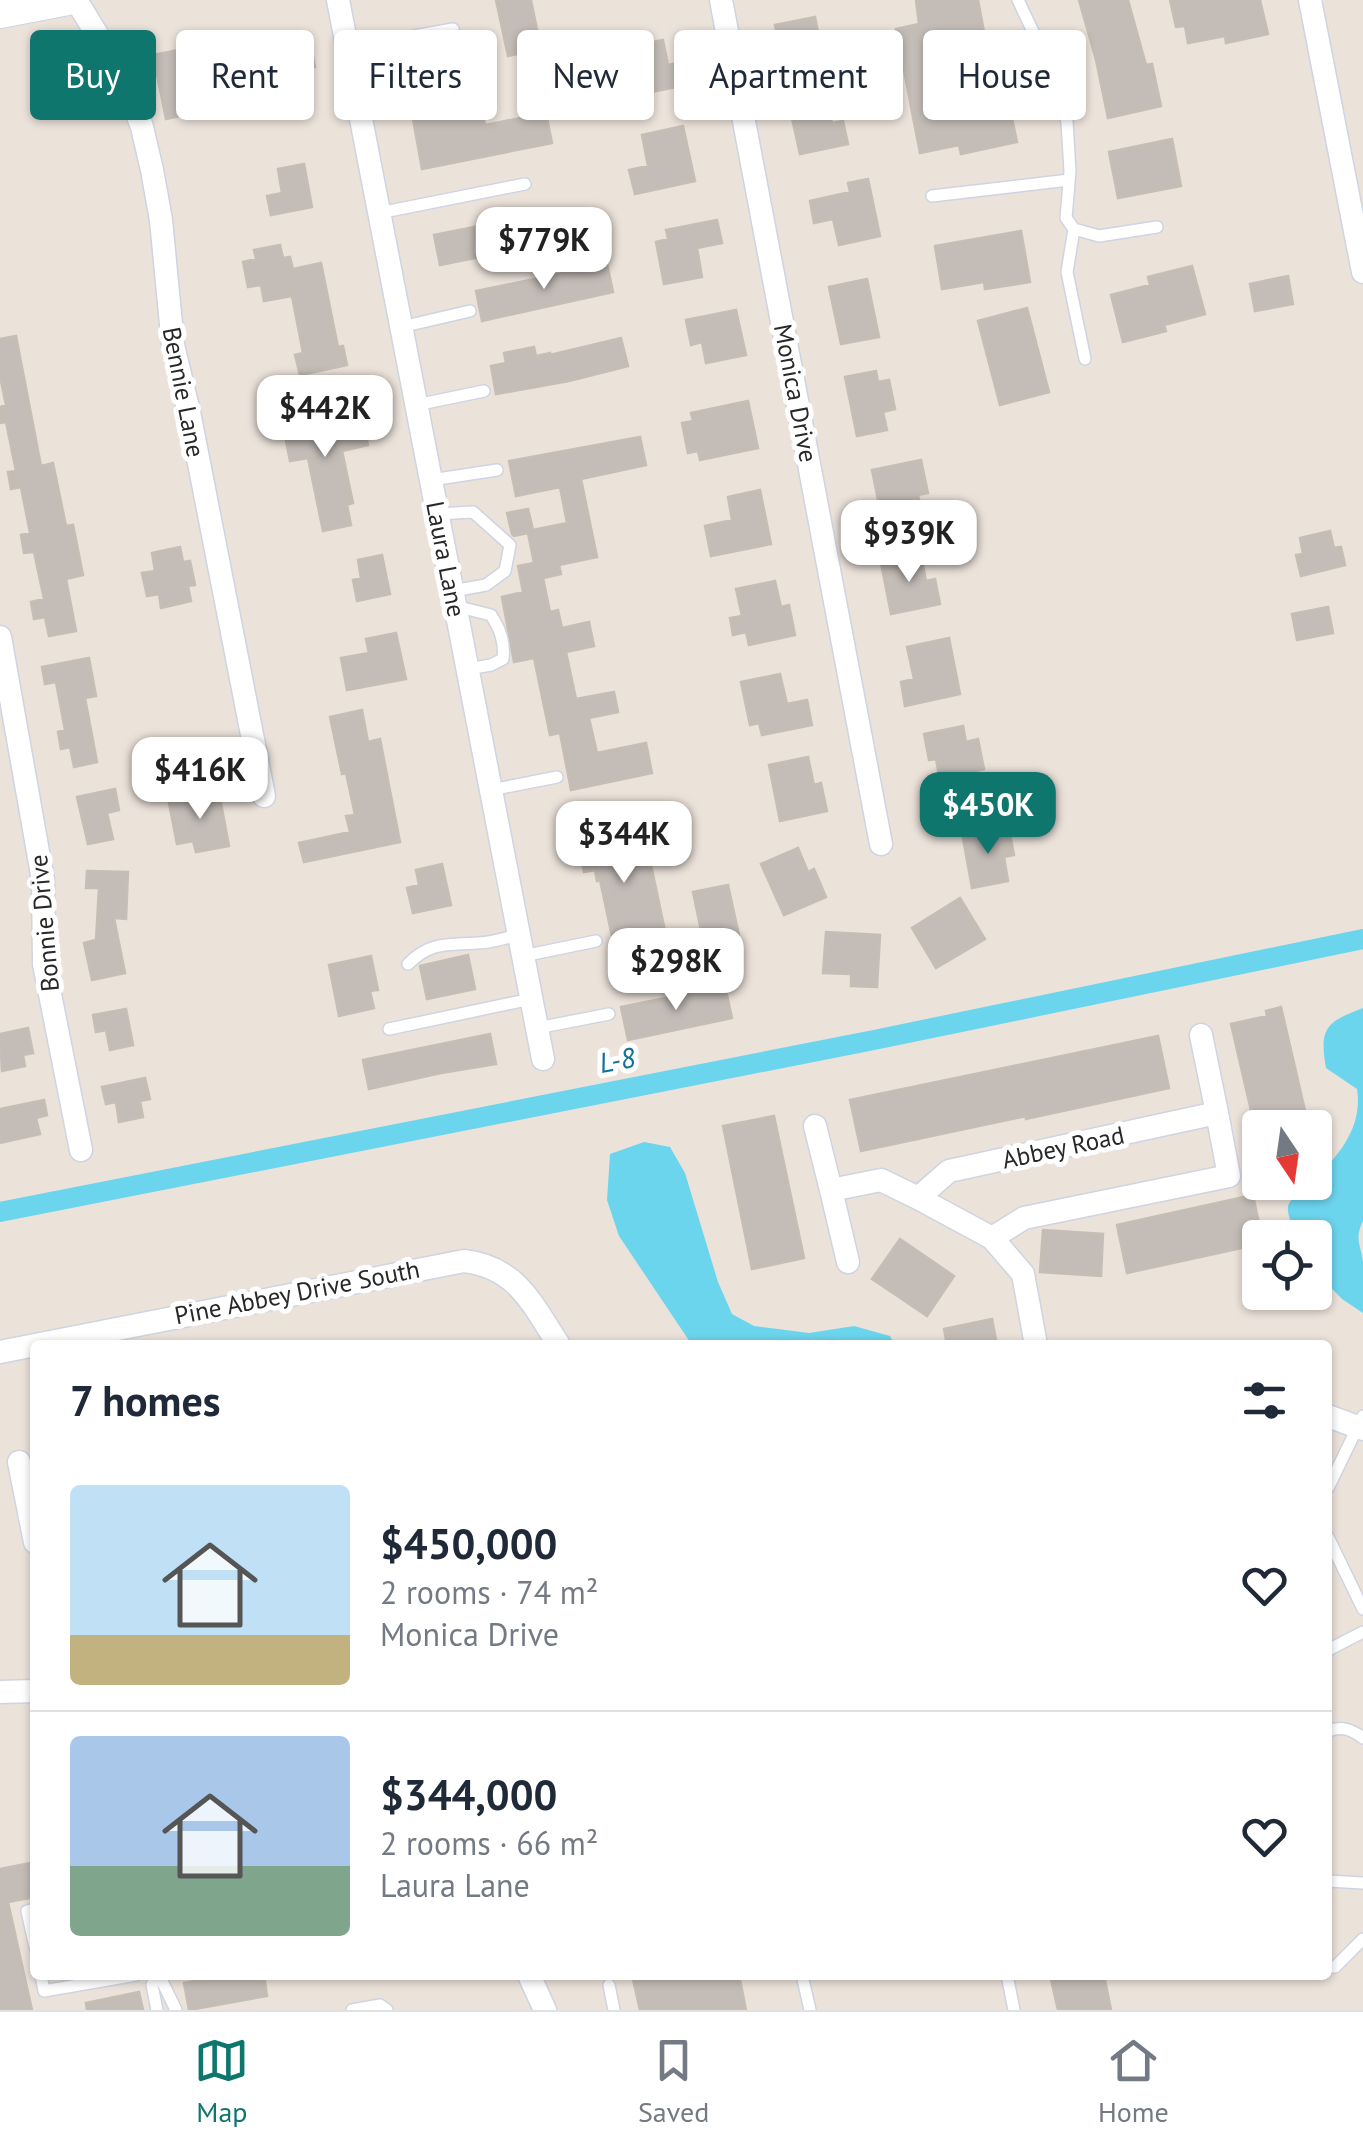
<!DOCTYPE html>
<meta charset="utf-8">
<style>
:root{--surface:#fff;--page:#f6f6f7;--text:#1f2937;--muted:#747a83;--line:#e0e1e3;--accent:#0f766e}
body{margin:0;font-family:"PT Sans",sans-serif;background:var(--page);color:var(--text);height:100vh;display:flex;flex-direction:column;font-size:38px;white-space:nowrap}
*{box-sizing:border-box;margin:0}
p{font-size:32px;color:var(--muted)}
.icon{flex:none;width:55px;height:55px;fill:none;stroke:currentColor;stroke-width:2;stroke-linecap:round;stroke-linejoin:round}
.map{position:relative;flex:1;overflow:hidden}
.details{position:absolute;left:30px;top:1340px;width:1302px;height:640px;display:flex;flex-direction:column;background:var(--surface);border-radius:10px;box-shadow:0 2px 8px #0004}
.details>*{flex:none}
.top-card{position:absolute;left:30px;top:30px;width:1305px;height:90px;display:flex;gap:20px}
.needle{width:65px;rotate:167deg}
.controls{position:absolute;left:1242px;top:1110px;display:grid;gap:20px}
.controls a{display:grid;place-items:center;width:90px;height:90px;border-radius:10px;background:var(--surface);box-shadow:0 2px 8px #0004;font-size:50px}
.price{position:absolute;translate:-50% -85px;padding:0 22px;border-radius:20px;background:#fff;color:#222;font-size:32px;line-height:65px;filter:drop-shadow(0 2px 5px #0008)}
.price::after{content:'';position:absolute;left:50%;top:60px;width:30px;height:22px;margin-left:-15px;background:inherit;clip-path:polygon(0 0,100% 0,50% 100%)}
.price.selected{background:var(--accent);color:#fff}
ul{padding:0;list-style:none}
li{display:flex;align-items:center;gap:30px;height:250px;padding:0 40px}
li+li{border-top:2px solid var(--line)}
li span{display:grid;place-items:center;flex:none;width:280px;height:200px;border-radius:10px;color:#555}
li>.icon{margin-inline-start:auto}
span .icon{width:120px;height:120px;fill:#fffc;stroke-width:1}
li b{font-size:42px}
h2{display:flex;justify-content:space-between;align-items:center;height:120px;padding:0 40px;font-size:42px}
.chip{padding:0 35px;border-radius:10px;background:var(--surface);box-shadow:0 2px 8px #0004;font-size:35px;line-height:90px}
.chip.selected{background:var(--accent);color:#fff}
.tabs{display:flex;justify-content:space-around;align-items:center;height:140px;border-top:2px solid var(--line);background:var(--surface);font-size:28px;color:var(--muted)}
.tabs a{display:grid;justify-items:center;gap:5px}
.tabs .selected{color:var(--accent)}
.map>svg:first-child{display:block}
.water{fill:#6cd5ee}
.lines{fill:none;stroke-linecap:round;stroke-linejoin:round}
.canal{stroke:#6cd5ee;stroke-width:20}
.building{fill:#c3bcb7;stroke:#c6beb4;stroke-width:2.5}
.lane-casing{stroke:#cfd4e2;stroke-width:14}
.street-casing{stroke:#cfd4e2;stroke-width:25}
.secondary-casing{stroke:#cfd4e2;stroke-width:32}
.lane{stroke:#fff;stroke-width:11}
.street{stroke:#fff;stroke-width:22}
.secondary{stroke:#fff;stroke-width:30}
.labels{text-anchor:middle;stroke-width:10;stroke-linejoin:round;paint-order:stroke}
.street-label{font-size:25px;fill:#282828;stroke:#fff}
.water-label{font-size:28px;font-style:italic;fill:#0d7297;stroke:#fff}
</style>
<div class="map">
<svg width="1363" height="2010" viewBox="0 0 1363 2010">
<rect width="100%" height="100%" fill="#ebe2da"/>
<!-- water -->
<path class="water" d="M1363 1008V1221C1354 1239 1361 1245 1363 1262 1363 1278 1363 1296 1363 1313L1342 1299 1315 1271V1238L1295 1237C1285 1201 1282 1208 1310 1183L1315 1182V1178C1340 1155 1363 1126 1357 1089L1326 1068C1319 1028 1326 1022 1363 1008Z
M644 1142 670 1147 685 1173 718 1282 732 1314 754 1326 809 1333 854 1326 890 1336 895 1345H692L619 1236 607 1200 610 1154Z"/>
<g class="lines">
<!-- canal -->
<path class="canal" d="M0 1212 874 1040 1363 939"/>
</g>
<!-- building -->
<path class="building" d="M496 0H531L541 49 508 56Z
M916 0H978L989 59 948 67 953 97 956 105 1007 95 1017 142 961 154 959 145 920 153 896 29 919 24Z
M1079 0H1128L1146 65 1152 64 1161 106 1108 118 1096 60Z
M1170 0H1260L1268 34 1226 43 1225 36 1188 43 1185 26 1176 27Z
M815 17 821 47 824 46 826 59 850 54 853 69 787 82 775 25Z
M308 34 315 67 282 73 280 64 265 67 261 44Z
M663 40 668 65 686 61 691 84 616 99 610 69 629 65 626 47Z
M224 41 235 104 166 119 153 55Z
M98 64 106 80 111 104 80 111 71 70Z
M473 66 485 125 546 113 552 143 422 169 406 80Z
M828 106 832 123 843 121 848 144 800 154 791 114Z
M683 126 695 181 635 194 629 170 648 166 642 135Z
M1172 139 1181 186 1118 198 1109 152Z
M304 164 312 207 271 215 267 196 282 193 278 169Z
M868 179 880 236 839 245 833 219 814 223 810 201 850 192 848 183Z
M564 209 570 239 440 265 434 235Z
M717 220 722 243 697 248 702 277 664 284 656 242 668 239 666 230Z
M1021 231 1030 282 985 289 984 282 942 289 935 246Z
M280 245 283 258 290 257 293 269 321 263 338 347 343 346 347 365 300 375 295 355 303 353 292 296 264 301 261 285 248 287 243 262 256 259 254 250Z
M607 264 613 292 482 321 476 291Z
M1192 266 1205 314 1164 325 1166 331 1123 342 1111 295 1150 285 1148 277Z
M1288 276 1293 304 1255 311 1250 284Z
M867 279 879 337 841 344 829 287Z
M1027 308 1049 392 1000 405 978 321Z
M736 310 746 355 706 363 702 342 691 345 686 320Z
M16 336 41 466 53 463 66 526 73 525 83 575 66 579 76 631 49 636 45 617 34 619 31 602 44 599 34 552 24 553 21 535 30 533 21 487 11 489 8 472 16 471 6 422 0 423V407L6 405 0 376V339Z
M621 338 628 366 569 381 496 394 491 366 506 363 504 353 534 347 536 356 550 353V355Z
M876 371 878 382 889 380 895 409 883 412 887 430 857 436 845 377Z
M748 401 758 448 700 460 698 451 688 453 682 423 693 421 691 413Z
M309 405 313 427 362 417 368 445 342 451 353 503 347 505 351 525 323 531 308 458 290 461 280 411Z
M640 437 646 465 581 479 597 557 559 565 561 574 543 578 550 612 558 610 562 628 589 622 594 646 566 652 576 699 614 692 618 712 589 718 597 753 646 743 652 773 571 790 560 733 550 735 534 658 514 662 502 597 523 592 518 566 534 563 528 533 514 536 512 534 507 513 528 509 533 530 567 523 560 487 516 496 509 461Z
M921 460 928 493 918 495 923 517 883 525 872 470Z
M760 490 771 544 711 556 705 526 732 520 728 497Z
M1330 531 1334 548 1341 547 1345 565 1301 576 1296 555 1303 554 1300 538Z
M180 547 183 562 190 561 195 585 188 586 191 601 161 608 159 594 147 596 142 573 155 571 152 553Z
M382 555 390 594 357 601 353 580 361 578 358 560Z
M921 555 926 581 935 579 940 604 891 614 881 563Z
M775 581 781 607 789 605 795 635 749 645 746 632 733 635 730 618 742 616 736 589Z
M1328 607 1333 633 1297 640 1292 614Z
M396 633 406 679 347 690 341 658 369 653 366 639Z
M949 638 960 694 905 706 901 682 914 679 907 647Z
M89 658 96 696 85 698 97 762 74 767 70 747 61 749 58 732 65 730 56 682 45 684 42 667Z
M780 674 787 704 807 700 812 725 762 735 759 723 750 725 741 682Z
M362 710 368 742 380 739 400 842 304 862 299 843 350 832 346 816 355 815 346 773 342 774 330 717Z
M963 726 966 742 978 739 984 769 972 772 975 789 943 796 936 759 929 760 924 734Z
M808 757 814 785 821 783 827 811 780 821 769 765Z
M115 789 119 810 107 813 113 839 88 844 77 797Z
M219 793 229 846 196 852 193 841 177 844 169 803Z
M1009 829 1014 855 1004 857 1008 881 972 888 963 838Z
M613 831 618 852 647 846 665 931 613 941 600 880 597 881 595 870 584 872 577 839Z
M798 848 808 872 814 869 826 897 784 915 761 864Z
M442 864 451 905 413 913 407 888 419 885 416 870Z
M87 871 128 872 126 919 114 918 125 973 92 980 84 943 96 940 99 888H86Z
M728 885 739 935 704 945 693 892Z
M960 898 985 939 936 968 912 928Z
M826 932 880 935 877 987 851 986V974L823 973Z
M468 955 475 989 427 999 420 966Z
M371 956 378 990 370 991 374 1008 339 1016 329 965Z
M725 986 732 1018 628 1040 621 1007Z
M1281 1007 1309 1128H1255L1231 1024 1267 1016 1266 1011Z
M126 1009 133 1045 110 1050 106 1030 96 1032 93 1015Z
M28 1028 33 1053 23 1055 25 1066 2 1071 0 1034Z
M490 1034 496 1064 441 1073 369 1089 363 1060Z
M1158 1036 1169 1088 1026 1119V1116L861 1151 850 1100Z
M145 1078 150 1099 140 1101 143 1117 119 1122 116 1102 106 1104 102 1087Z
M44 1100 47 1115 36 1118 40 1134 0 1143V1109Z
M774 1116 804 1258 752 1269 723 1126Z
M1253 1195 1262 1238H1260V1244L1127 1273 1117 1225Z
M1043 1230 1103 1234 1101 1276 1040 1272Z
M900 1239 954 1276 927 1316 872 1279Z
M992 1319 997 1345H947L944 1329Z
M35 1862V1897L8 1902 32 2010H0V1869Z
M226 1975H264L267 1996 189 2010 184 1983Z
M632 1975H739L746 2010H640Z
M1050 1975H1104L1111 2010H1058Z
M139 1992 143 2010H87L86 2003Z"/>
<g class="lines">
<!-- lane casing -->
<g class="lane-casing">
<path id="lane" d="M1018 0 1055 78 1067 122 1070 171 1066 218 1074 229 1099 236 1157 227
M347 48 453 29
M932 196 1069 180
M379 213 525 184
M1074 229 1067 272 1085 359
M401 327 470 311
M416 405 484 391
M431 480 497 470
M437 514 473 512 510 545 505 571 486 585 452 591
M455 606 491 615C500 629 505 642 503 659L491 665 468 669
M491 790 557 777
M523 956 596 941
M408 964C431 941 448 945 477 943 491 943 505 938 518 935
M537 1028 609 1014
M389 1029 531 999
M1328 1488 1363 1416
M1328 1537 1363 1609
M1328 1650 1363 1632
M1328 1731C1342 1726 1351 1729 1363 1738
M1328 1881 1363 1883
M35 1909 27 1911 35 1947
M1328 1967H1335L1363 1939
M41 1975 44 1991 136 1975
M156 1975 152 1985 157 2010
M159 1975 176 2010
M802 1975 810 2010
M1007 1975 1014 2010
M609 1985 614 2010
M352 2010 380 2005 387 2010"/>
</g>
<!-- street casing -->
<g class="street-casing">
<path id="street" d="M76 0 112 59 131 98 142 127 152 170 161 220 173 345 189 412 264 796
M338 0 543 1059
M721 0 881 844
M1310 0 1363 272
M0 637 43 880 44 964 81 1150
M1201 1035 1217 1113
M815 1126 831 1190 881 1180 918 1198
M831 1190 848 1262
M992 1238 1024 1218 1229 1176 1217 1113 949 1171 918 1198 992 1238 1023 1274 1036 1345
M0 1352 464 1261C517 1267 532 1304 559 1345
M1328 1416 1363 1429
M19 1462 35 1542
M0 1692 35 1691
M529 1975 545 2010"/>
</g>
<!-- secondary casing -->
<g class="secondary-casing">
<path id="secondary" d="M0 13 68 0"/>
</g>
<!-- lane -->
<use href="#lane" class="lane"/>
<!-- street -->
<use href="#street" class="street"/>
<!-- secondary -->
<use href="#secondary" class="secondary"/>
</g>
<g class="labels">
<!-- street labels -->
<g class="street-label">
<text transform="translate(184 392) rotate(79)" y="9">Bennie Lane</text>
<text transform="translate(796 393) rotate(79)" y="9">Monica Drive</text>
<text transform="translate(446 559) rotate(79)" y="9">Laura Lane</text>
<text transform="translate(44 923) rotate(-95)" y="9">Bonnie Drive</text>
<text transform="translate(1063 1147) rotate(-12)" y="9">Abbey Road</text>
<text transform="translate(297 1292) rotate(-11)" y="9">Pine Abbey Drive South</text>
</g>
<!-- water labels -->
<g class="water-label">
<text transform="translate(617 1060) rotate(-11)" y="10">L-8</text>
</g>
</g>
</svg>
<div class="controls">
<a><svg class="needle" viewBox="-14 -14 28 28"><path d="M0-13l5 13h-10z" fill="#e53935"/><path d="M0 13l5-13h-10z" fill="#747a83"/></svg></a>
<a><svg class="icon" aria-label="locate" viewBox="0 0 24 24"><circle cx="12" cy="12" r="6"/><path d="M12 2v4M12 18v4M2 12h4M18 12h4"/></svg></a>
</div>
<b class="price" style="left:544px;top:292px">$779K</b>
<b class="price" style="left:325px;top:460px">$442K</b>
<b class="price" style="left:909px;top:585px">$939K</b>
<b class="price" style="left:200px;top:822px">$416K</b>
<b class="price selected" style="left:988px;top:857px">$450K</b>
<b class="price" style="left:624px;top:886px">$344K</b>
<b class="price" style="left:676px;top:1013px">$298K</b>
<div class="top-card">
<a class="chip selected">Buy</a>
<a class="chip">Rent</a>
<a class="chip">Filters</a>
<a class="chip">New</a>
<a class="chip">Apartment</a>
<a class="chip">House</a>
</div>
<section class="details">
<h2>7 homes<svg class="icon" aria-label="filters" viewBox="0 0 24 24"><path d="M4 7h16M4 17h16"/><circle cx="9" cy="7" r="2"/><circle cx="15" cy="17" r="2"/></svg></h2>
<ul>
<li><span style="background:linear-gradient(#bfe0f5 75%,#c2b280 0)"><svg class="icon" aria-label="home" viewBox="0 0 24 24"><path d="M3 11l9-7 9 7M6 9v11h12V9"/></svg></span><div><b>$450,000</b><p>2 rooms · 74 m²</p><p>Monica Drive</p></div><svg class="icon" aria-label="heart" viewBox="0 0 24 24"><path d="M12 20l-8-8c-3-5 5-10 8-4 3-6 11-1 8 4z"/></svg></li>
<li><span style="background:linear-gradient(#a9c7e8 65%,#7fa58c 0)"><svg class="icon" aria-label="home" viewBox="0 0 24 24"><path d="M3 11l9-7 9 7M6 9v11h12V9"/></svg></span><div><b>$344,000</b><p>2 rooms · 66 m²</p><p>Laura Lane</p></div><svg class="icon" aria-label="heart" viewBox="0 0 24 24"><path d="M12 20l-8-8c-3-5 5-10 8-4 3-6 11-1 8 4z"/></svg></li>
</ul>
</section>
</div>
<nav class="tabs">
<a class="selected"><svg class="icon" aria-label="map" viewBox="0 0 24 24"><path d="M3 6l6-2 6 2 6-2v14l-6 2-6-2-6 2zM9 4v14M15 6v14"/></svg>Map</a>
<a><svg class="icon" aria-label="saved" viewBox="0 0 24 24"><path d="M7 4h10v16l-5-4-5 4z"/></svg>Saved</a>
<a><svg class="icon" aria-label="home" viewBox="0 0 24 24"><path d="M3 11l9-7 9 7M6 9v11h12V9"/></svg>Home</a>
</nav>
